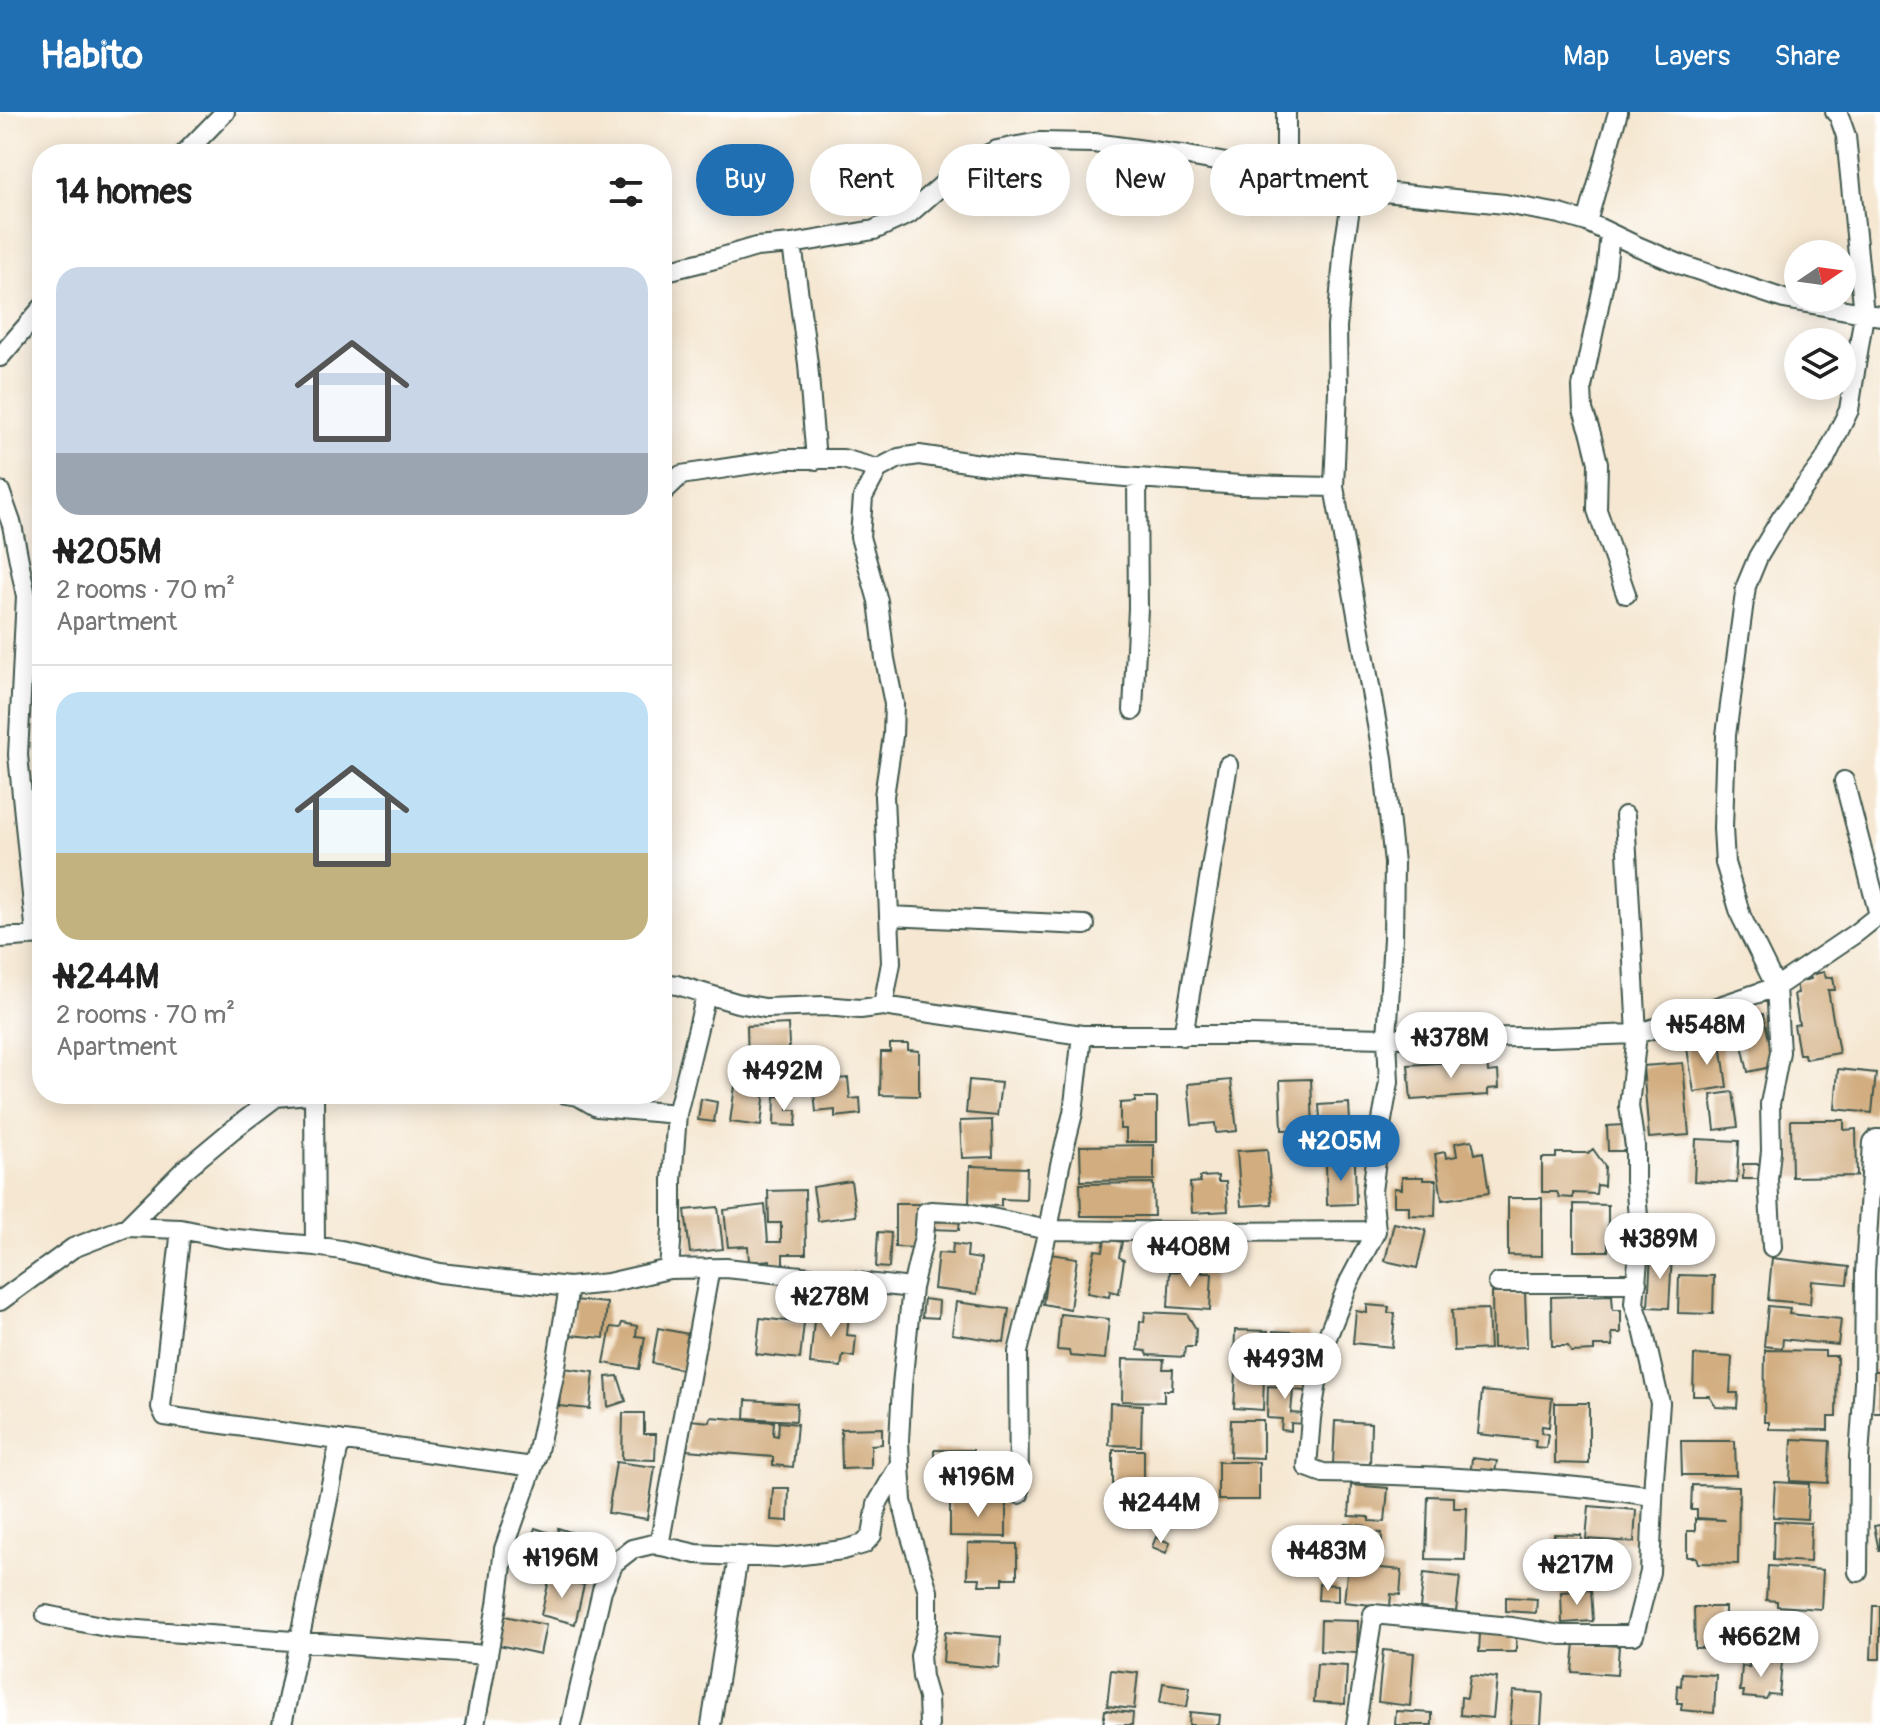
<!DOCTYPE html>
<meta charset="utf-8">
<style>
:root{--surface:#fff;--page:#f6f6f6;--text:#222;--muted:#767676;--line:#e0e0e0;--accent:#1f6fb2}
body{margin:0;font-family:Pangolin,sans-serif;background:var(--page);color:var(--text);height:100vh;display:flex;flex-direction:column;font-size:30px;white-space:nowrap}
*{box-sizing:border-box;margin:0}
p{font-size:26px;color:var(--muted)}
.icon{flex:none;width:44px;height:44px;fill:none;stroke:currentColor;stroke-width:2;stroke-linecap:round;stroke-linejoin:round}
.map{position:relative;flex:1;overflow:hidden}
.details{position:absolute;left:32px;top:32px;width:640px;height:960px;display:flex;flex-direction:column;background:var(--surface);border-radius:32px;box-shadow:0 4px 20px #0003}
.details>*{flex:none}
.hud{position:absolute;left:696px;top:32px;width:760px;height:72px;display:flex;gap:16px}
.needle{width:52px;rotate:77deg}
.controls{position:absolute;left:1784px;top:128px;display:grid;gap:16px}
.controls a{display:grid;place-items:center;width:72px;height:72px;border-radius:50%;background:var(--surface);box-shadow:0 4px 20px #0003;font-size:40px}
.price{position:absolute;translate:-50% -68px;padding:0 18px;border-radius:28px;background:#fff;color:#222;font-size:26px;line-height:52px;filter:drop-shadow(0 2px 4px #0008)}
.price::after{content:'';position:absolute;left:50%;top:48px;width:24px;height:18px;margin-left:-12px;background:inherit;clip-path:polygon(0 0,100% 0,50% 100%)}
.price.active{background:var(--accent);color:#fff}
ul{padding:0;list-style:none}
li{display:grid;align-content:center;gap:16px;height:424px;padding:0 24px}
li+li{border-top:2px solid var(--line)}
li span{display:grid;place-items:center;height:248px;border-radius:24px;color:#555}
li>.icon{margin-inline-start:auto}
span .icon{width:144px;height:144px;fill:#fffc;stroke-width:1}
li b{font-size:34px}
h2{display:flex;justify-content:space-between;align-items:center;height:96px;padding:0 24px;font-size:34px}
.chip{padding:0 28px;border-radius:36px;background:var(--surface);box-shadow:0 4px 20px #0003;font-size:28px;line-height:72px}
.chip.active{background:var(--accent);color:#fff}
header{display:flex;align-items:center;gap:48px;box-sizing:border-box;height:112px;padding:0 40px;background:var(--accent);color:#fff}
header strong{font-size:38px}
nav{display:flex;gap:44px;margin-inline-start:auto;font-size:28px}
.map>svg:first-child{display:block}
.building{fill:#d2ad80}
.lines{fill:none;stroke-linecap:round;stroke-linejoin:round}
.street-casing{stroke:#3f564c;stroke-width:22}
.street{stroke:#fff;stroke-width:18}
</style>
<header>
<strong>Habito</strong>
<nav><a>Map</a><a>Layers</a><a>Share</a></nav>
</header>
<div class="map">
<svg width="1880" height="1613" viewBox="0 0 1880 1613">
<rect width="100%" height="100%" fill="#fff"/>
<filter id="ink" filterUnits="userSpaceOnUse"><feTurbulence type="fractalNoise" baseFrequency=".0125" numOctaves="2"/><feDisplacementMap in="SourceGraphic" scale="16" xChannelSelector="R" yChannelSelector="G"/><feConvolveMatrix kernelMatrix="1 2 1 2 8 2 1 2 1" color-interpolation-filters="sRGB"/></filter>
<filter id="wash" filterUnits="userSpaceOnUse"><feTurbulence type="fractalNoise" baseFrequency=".006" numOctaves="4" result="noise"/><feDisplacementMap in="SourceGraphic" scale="32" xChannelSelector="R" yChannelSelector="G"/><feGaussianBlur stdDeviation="1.8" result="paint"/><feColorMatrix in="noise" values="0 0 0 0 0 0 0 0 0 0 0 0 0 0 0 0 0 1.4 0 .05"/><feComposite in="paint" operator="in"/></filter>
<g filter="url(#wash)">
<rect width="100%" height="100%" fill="#f5e7d1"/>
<g id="blocks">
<!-- building -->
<path class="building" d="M1824 860 1826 866 1833 865 1835 878H1828L1839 941 1805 947 1804 942H1799L1794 913 1799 912 1794 882 1798 881 1796 870 1811 867 1810 863Z
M1752 894 1754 904 1763 902 1775 954 1748 960 1741 928 1733 930 1728 908 1737 906 1735 898Z
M788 912 790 954 748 955 747 914Z
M1721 931 1727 975 1694 980 1687 936Z
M890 932H908V938L919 939V984L880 983 881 940H890Z
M1487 948 1488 960 1498 959 1499 976 1488 977V983L1411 988 1408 953Z
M1683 951 1689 1023 1649 1026 1643 954Z
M1838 957 1876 961 1872 1001 1835 997Z
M848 966 850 987 860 986 861 1002 835 1005V998L816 1000 813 969Z
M1311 967 1313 1017 1282 1018 1280 968Z
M969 968 1001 971 997 1004 966 1001Z
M1231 968 1237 1019 1216 1021 1215 1011 1192 1013 1188 972Z
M735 974 765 978 761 1014 730 1010Z
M1733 980 1738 1015 1715 1018 1711 983Z
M775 984 789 985 788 998H797L796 1014 774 1013Z
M1135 986H1157V1030H1126V1017H1120V991L1135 990Z
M701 987 717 990 714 1010 698 1008Z
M1349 991 1351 1030 1322 1032 1319 993Z
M992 1008 993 1045 962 1046 960 1009Z
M1791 1008H1844V1018L1856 1017 1857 1064 1792 1065Z
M1624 1013 1625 1039H1608L1607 1014Z
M1696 1027 1739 1029 1737 1071 1694 1069Z
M1472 1028 1475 1042 1483 1040 1489 1081 1442 1088 1435 1042 1445 1040 1446 1046 1457 1044 1455 1031Z
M1154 1033V1068L1081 1069 1080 1034Z
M1267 1037 1272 1092 1241 1094 1237 1039Z
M1593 1037 1605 1054 1604 1074 1597 1073 1596 1082 1573 1081V1086L1559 1085 1557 1080H1542V1046H1556V1041H1588Z
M1326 1050H1355L1356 1092 1327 1093Z
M1743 1052H1760V1067H1743Z
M970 1054 1027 1056 1026 1088 1001 1087V1094L969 1093Z
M1218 1064V1070H1226L1228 1099 1192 1101 1190 1071 1200 1070V1065Z
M1402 1065H1423V1068H1436L1435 1104 1409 1103V1094H1394V1076L1402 1077Z
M851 1069 856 1104 818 1109 813 1075Z
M1153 1071 1154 1104H1081L1080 1072Z
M805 1078 806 1142H783V1152H770V1148L749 1150 748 1134 728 1135 724 1098 765 1093 768 1130H781V1111H769L768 1079Z
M1508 1086H1542V1144L1508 1143Z
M895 1092H919L918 1136 895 1135Z
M1574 1092 1608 1093V1139H1574Z
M718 1095 723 1137 690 1141 685 1098Z
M930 1102 960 1103 959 1118 930 1117Z
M1394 1111 1426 1118 1417 1156 1385 1149Z
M878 1120 891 1121 889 1156 876 1155Z
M1105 1127 1122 1130 1119 1145 1124 1148 1119 1181 1110 1179 1109 1185 1087 1181 1095 1138 1103 1139Z
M953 1132 968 1134 967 1145 981 1147 977 1182 934 1177 938 1141 952 1142Z
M1050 1142 1077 1146 1070 1197 1043 1192Z
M1651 1142 1672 1143 1669 1196 1648 1195Z
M1772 1146 1849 1155 1847 1172 1812 1169 1810 1192 1768 1188Z
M1182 1153 1203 1154 1202 1161H1212L1210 1198 1168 1195 1170 1159 1181 1160Z
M1679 1163 1714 1164 1713 1202 1678 1201Z
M1525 1180 1527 1235 1493 1236 1492 1181Z
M1612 1183 1613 1198H1621V1221H1612L1613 1234H1594V1239L1571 1240 1568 1234H1552L1551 1185Z
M924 1187 939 1189 938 1206 922 1205Z
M573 1188 607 1191 604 1226 570 1223Z
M956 1190 1009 1197 1004 1230 952 1222Z
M1367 1193 1389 1195 1388 1201H1395L1392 1235 1353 1231 1356 1199 1367 1201Z
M1768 1194 1790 1196 1789 1202 1841 1207 1838 1233 1783 1227 1782 1236 1764 1234Z
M1488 1197 1490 1237 1454 1239 1452 1198Z
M815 1198 849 1201 847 1223 856 1224 854 1245 843 1243 841 1255 810 1252Z
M1145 1200 1187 1202 1196 1217 1195 1235H1185L1184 1245 1148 1243 1146 1239 1138 1238 1140 1209 1144 1210Z
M1060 1202 1109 1207 1105 1247 1070 1244 1069 1239 1057 1238Z
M760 1206 804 1211 800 1247 756 1242Z
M622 1211 637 1214 636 1224 645 1225 639 1257 604 1251 611 1215 620 1216Z
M658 1216 693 1223 686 1258 652 1251Z
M1235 1218 1268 1219 1267 1253 1234 1252Z
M1273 1219 1310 1221 1309 1256 1272 1255Z
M1765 1238 1825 1239V1244H1837L1836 1305H1828V1318L1769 1317V1310H1764Z
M1694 1243 1732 1245 1730 1281H1738L1737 1296 1716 1295 1709 1284H1693Z
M1123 1247 1164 1248 1163 1257H1173L1172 1278H1164V1290L1122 1289Z
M563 1256 594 1260 590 1297 559 1294Z
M1872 1259H1880V1300H1872Z
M1236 1261 1264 1262 1263 1298 1234 1296Z
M618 1264 626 1289 608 1295 606 1265Z
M1283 1264 1307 1265 1306 1279 1293 1278 1291 1301 1303 1302V1312L1291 1311V1319L1281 1318 1282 1307 1267 1306 1268 1274 1283 1275Z
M1482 1279 1552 1286 1549 1315 1542 1314 1541 1321 1548 1322 1546 1336 1535 1335 1536 1328 1478 1322Z
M746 1288 797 1291 796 1309 745 1306Z
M1110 1291 1142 1293 1141 1334 1109 1333Z
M1555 1291H1589V1352L1555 1351Z
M623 1301H644V1322H656L655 1348 622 1347Z
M711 1305 774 1310 773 1323 778 1324 779 1310 797 1312 793 1355 773 1353V1345L687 1338 690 1308 710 1310Z
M1231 1308H1263V1346L1230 1345Z
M1335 1309 1371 1311 1370 1354 1333 1352Z
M882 1316V1332L871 1333V1356L842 1357 841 1317Z
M1792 1327 1830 1329 1828 1371 1790 1369Z
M1681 1329H1735L1736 1363H1682Z
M934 1338H973V1372L935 1373Z
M1113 1338H1144V1378L1113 1377Z
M1472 1346 1497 1349 1495 1360 1471 1357Z
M616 1350 655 1355 647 1407 608 1401Z
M1218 1350H1259V1388H1218Z
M1775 1370 1809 1372 1807 1407 1773 1405Z
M1351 1373 1388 1376 1385 1410 1369 1409V1405L1349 1404Z
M1692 1373 1739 1374 1738 1452 1698 1451 1696 1445H1687V1419H1695V1407L1725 1408 1697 1406V1398H1691Z
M773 1376H789L788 1409 771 1408Z
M1428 1384 1454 1385V1396H1467L1465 1448 1426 1447Z
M950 1389 1006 1390V1425L950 1424Z
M1589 1394 1636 1398 1634 1430 1586 1427Z
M1774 1409 1811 1411 1810 1450 1773 1448Z
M1346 1412 1366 1414V1420L1382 1421 1381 1450 1344 1449Z
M1880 1413V1439H1879L1874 1414Z
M535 1416 559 1424 558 1416 582 1424 570 1461 525 1446Z
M1554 1422 1581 1423 1580 1469H1554Z
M1156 1425 1170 1431 1166 1441 1152 1435Z
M968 1431 1017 1432V1466H1003V1473H979L980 1466H967Z
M1348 1453 1402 1458 1400 1483 1391 1482 1390 1495 1344 1490Z
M1768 1454 1823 1458 1821 1497 1777 1494V1489L1766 1488Z
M1424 1461 1460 1465 1456 1500 1420 1496Z
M550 1464 584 1473 575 1512 541 1503Z
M1319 1472 1338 1473V1489L1318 1488Z
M1591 1478 1593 1509 1562 1511 1561 1480Z
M1506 1485 1537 1487 1536 1501 1506 1499Z
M1873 1494H1880V1547H1871Z
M1694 1495H1725V1535L1695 1536Z
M505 1504 546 1513 540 1542 499 1533Z
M1752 1505 1783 1509 1779 1542 1748 1539Z
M1321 1508 1358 1509 1357 1541 1320 1539Z
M945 1520 1001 1525 999 1556 943 1551Z
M1480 1521 1516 1522V1540H1479Z
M1575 1531 1619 1534 1617 1563 1572 1560Z
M1383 1538 1414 1541 1410 1594 1378 1590Z
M1750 1546 1782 1549 1779 1583 1769 1582 1766 1587 1743 1585 1744 1579H1740L1742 1554 1749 1555Z
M1317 1552 1347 1554 1345 1592 1314 1590Z
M1111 1558 1138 1561 1134 1597 1107 1594Z
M1682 1561 1716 1563 1714 1601 1681 1598 1682 1591H1677L1678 1573 1681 1574Z
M1470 1563 1497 1566 1493 1606 1460 1603 1461 1585 1467 1586Z
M1163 1571 1190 1575 1187 1595 1160 1590Z
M1513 1579 1543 1581 1541 1613H1510Z
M1105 1598 1133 1601 1132 1613H1103Z
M1396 1599 1432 1601V1613H1395Z
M1190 1600 1220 1603 1219 1613H1189Z"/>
</g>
</g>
<g filter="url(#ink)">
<use href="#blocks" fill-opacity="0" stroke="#3f564c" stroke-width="2"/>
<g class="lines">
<!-- street casing -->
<g class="street-casing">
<path id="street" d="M184 42 225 0
M1286 62V0
M1353 77 1344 135 1337 215 1338 278 1334 375 1383 646 1394 751 1393 826 1387 926 1389 970 1380 1019 1372 1079 1376 1119 1349 1170 1323 1236 1311 1306 1307 1355 1323 1361C1434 1363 1544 1369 1653 1384
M1587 110 1618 0
M1610 121 1606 160 1582 275 1583 298 1591 322 1598 351 1597 398 1626 482
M792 132 808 252 816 348
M662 160 719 146 756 135 792 132 874 118 909 102 966 52 997 38 1039 30 1094 31 1188 44 1286 62 1313 69 1353 77 1505 92 1560 102 1587 110 1637 134 1682 153 1784 187 1880 204
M0 245 42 196
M0 379 12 413 26 484 18 643 36 823
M662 381 681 363 786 347H843L878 357
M1133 598 1138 496 1137 366
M1844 669 1879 803
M889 804 1085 813
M0 826 42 823
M662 871 677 873 737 891 765 896 825 894 860 897 883 894 1082 923H1252L1387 926 1551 925 1637 922 1776 875 1856 821 1880 802
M883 894 891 851 884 684 893 624 894 592 885 547 878 489 860 425 863 385 878 357 899 346 919 343 987 353 1137 366 1241 373 1334 375
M1183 924 1228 653
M314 982 315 1134
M566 982 578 984 597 995 677 1002 672 1068V1118L669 1157
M677 1002 706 883
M127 1115 183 1059 231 1019 276 985 309 982
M181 1117 161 1295 165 1304 533 1355
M1772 1135 1768 1067 1771 1039 1770 992 1780 940 1776 875 1741 804 1725 751 1723 716 1726 623 1746 474 1758 445 1782 405 1824 349 1849 298 1864 202 1846 24 1839 4 1835 0
M1498 1171H1637
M0 1189 73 1136 127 1115 181 1117 225 1126 315 1134 341 1138 440 1161 569 1175
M900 1352 902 1389 911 1425 928 1479V1513L920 1544 922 1565 928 1586 929 1613
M1019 1382 1018 1240 1048 1118 1060 1053 1073 1001 1082 923
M659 1434 710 1156
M1858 1460 1859 1345 1864 1271 1865 1160 1873 1030 1876 1027H1880
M46 1503 111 1516 487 1543
M282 1613 340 1328
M475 1613 497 1493 504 1437 537 1343 555 1259 569 1175 608 1171 669 1157 726 1156 912 1176
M571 1613 602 1478 614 1451 632 1437 653 1432 696 1442 778 1446 843 1438 864 1432 872 1423 877 1392 900 1352 899 1329 902 1273 912 1176 924 1125 926 1100 931 1099 968 1101 1048 1118 1214 1120 1376 1119
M711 1613 738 1445
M1356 1613 1373 1502 1511 1515 1561 1523H1634L1650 1460 1654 1366 1660 1291 1643 1217 1634 1191 1640 1128 1635 1069V1034L1629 994 1637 922 1625 704"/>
</g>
<!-- street -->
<use href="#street" class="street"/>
</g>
</g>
</svg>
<div class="controls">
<a><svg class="needle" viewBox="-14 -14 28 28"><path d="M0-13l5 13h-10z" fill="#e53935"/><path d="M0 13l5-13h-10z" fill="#767676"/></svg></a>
<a><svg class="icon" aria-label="layers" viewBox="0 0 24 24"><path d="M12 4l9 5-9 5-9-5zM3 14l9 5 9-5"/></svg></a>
</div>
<b class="price" style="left:1707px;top:955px">₦548M</b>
<b class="price" style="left:1451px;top:968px">₦378M</b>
<b class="price" style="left:784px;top:1001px">₦492M</b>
<b class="price active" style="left:1341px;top:1071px">₦205M</b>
<b class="price" style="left:1660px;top:1169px">₦389M</b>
<b class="price" style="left:1190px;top:1177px">₦408M</b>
<b class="price" style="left:831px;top:1227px">₦278M</b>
<b class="price" style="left:1285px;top:1289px">₦493M</b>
<b class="price" style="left:978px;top:1407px">₦196M</b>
<b class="price" style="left:1161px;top:1433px">₦244M</b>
<b class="price" style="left:1328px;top:1481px">₦483M</b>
<b class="price" style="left:562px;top:1488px">₦196M</b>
<b class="price" style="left:1577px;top:1495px">₦217M</b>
<b class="price" style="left:1761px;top:1567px">₦662M</b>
<div class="hud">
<a class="chip active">Buy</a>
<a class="chip">Rent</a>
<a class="chip">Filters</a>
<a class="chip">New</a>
<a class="chip">Apartment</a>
</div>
<section class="details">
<h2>14 homes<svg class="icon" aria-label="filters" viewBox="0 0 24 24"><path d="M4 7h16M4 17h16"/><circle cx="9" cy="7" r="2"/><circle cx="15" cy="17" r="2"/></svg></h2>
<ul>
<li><span style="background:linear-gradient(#c9d6e8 75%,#9aa5b1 0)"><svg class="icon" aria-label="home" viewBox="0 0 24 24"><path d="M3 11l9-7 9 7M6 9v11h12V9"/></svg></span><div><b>₦205M</b><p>2 rooms · 70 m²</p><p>Apartment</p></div></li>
<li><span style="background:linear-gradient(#bfe0f5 65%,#c2b280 0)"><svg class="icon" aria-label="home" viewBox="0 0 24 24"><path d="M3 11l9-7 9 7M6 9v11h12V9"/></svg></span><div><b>₦244M</b><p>2 rooms · 70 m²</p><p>Apartment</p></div></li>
</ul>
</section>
</div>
